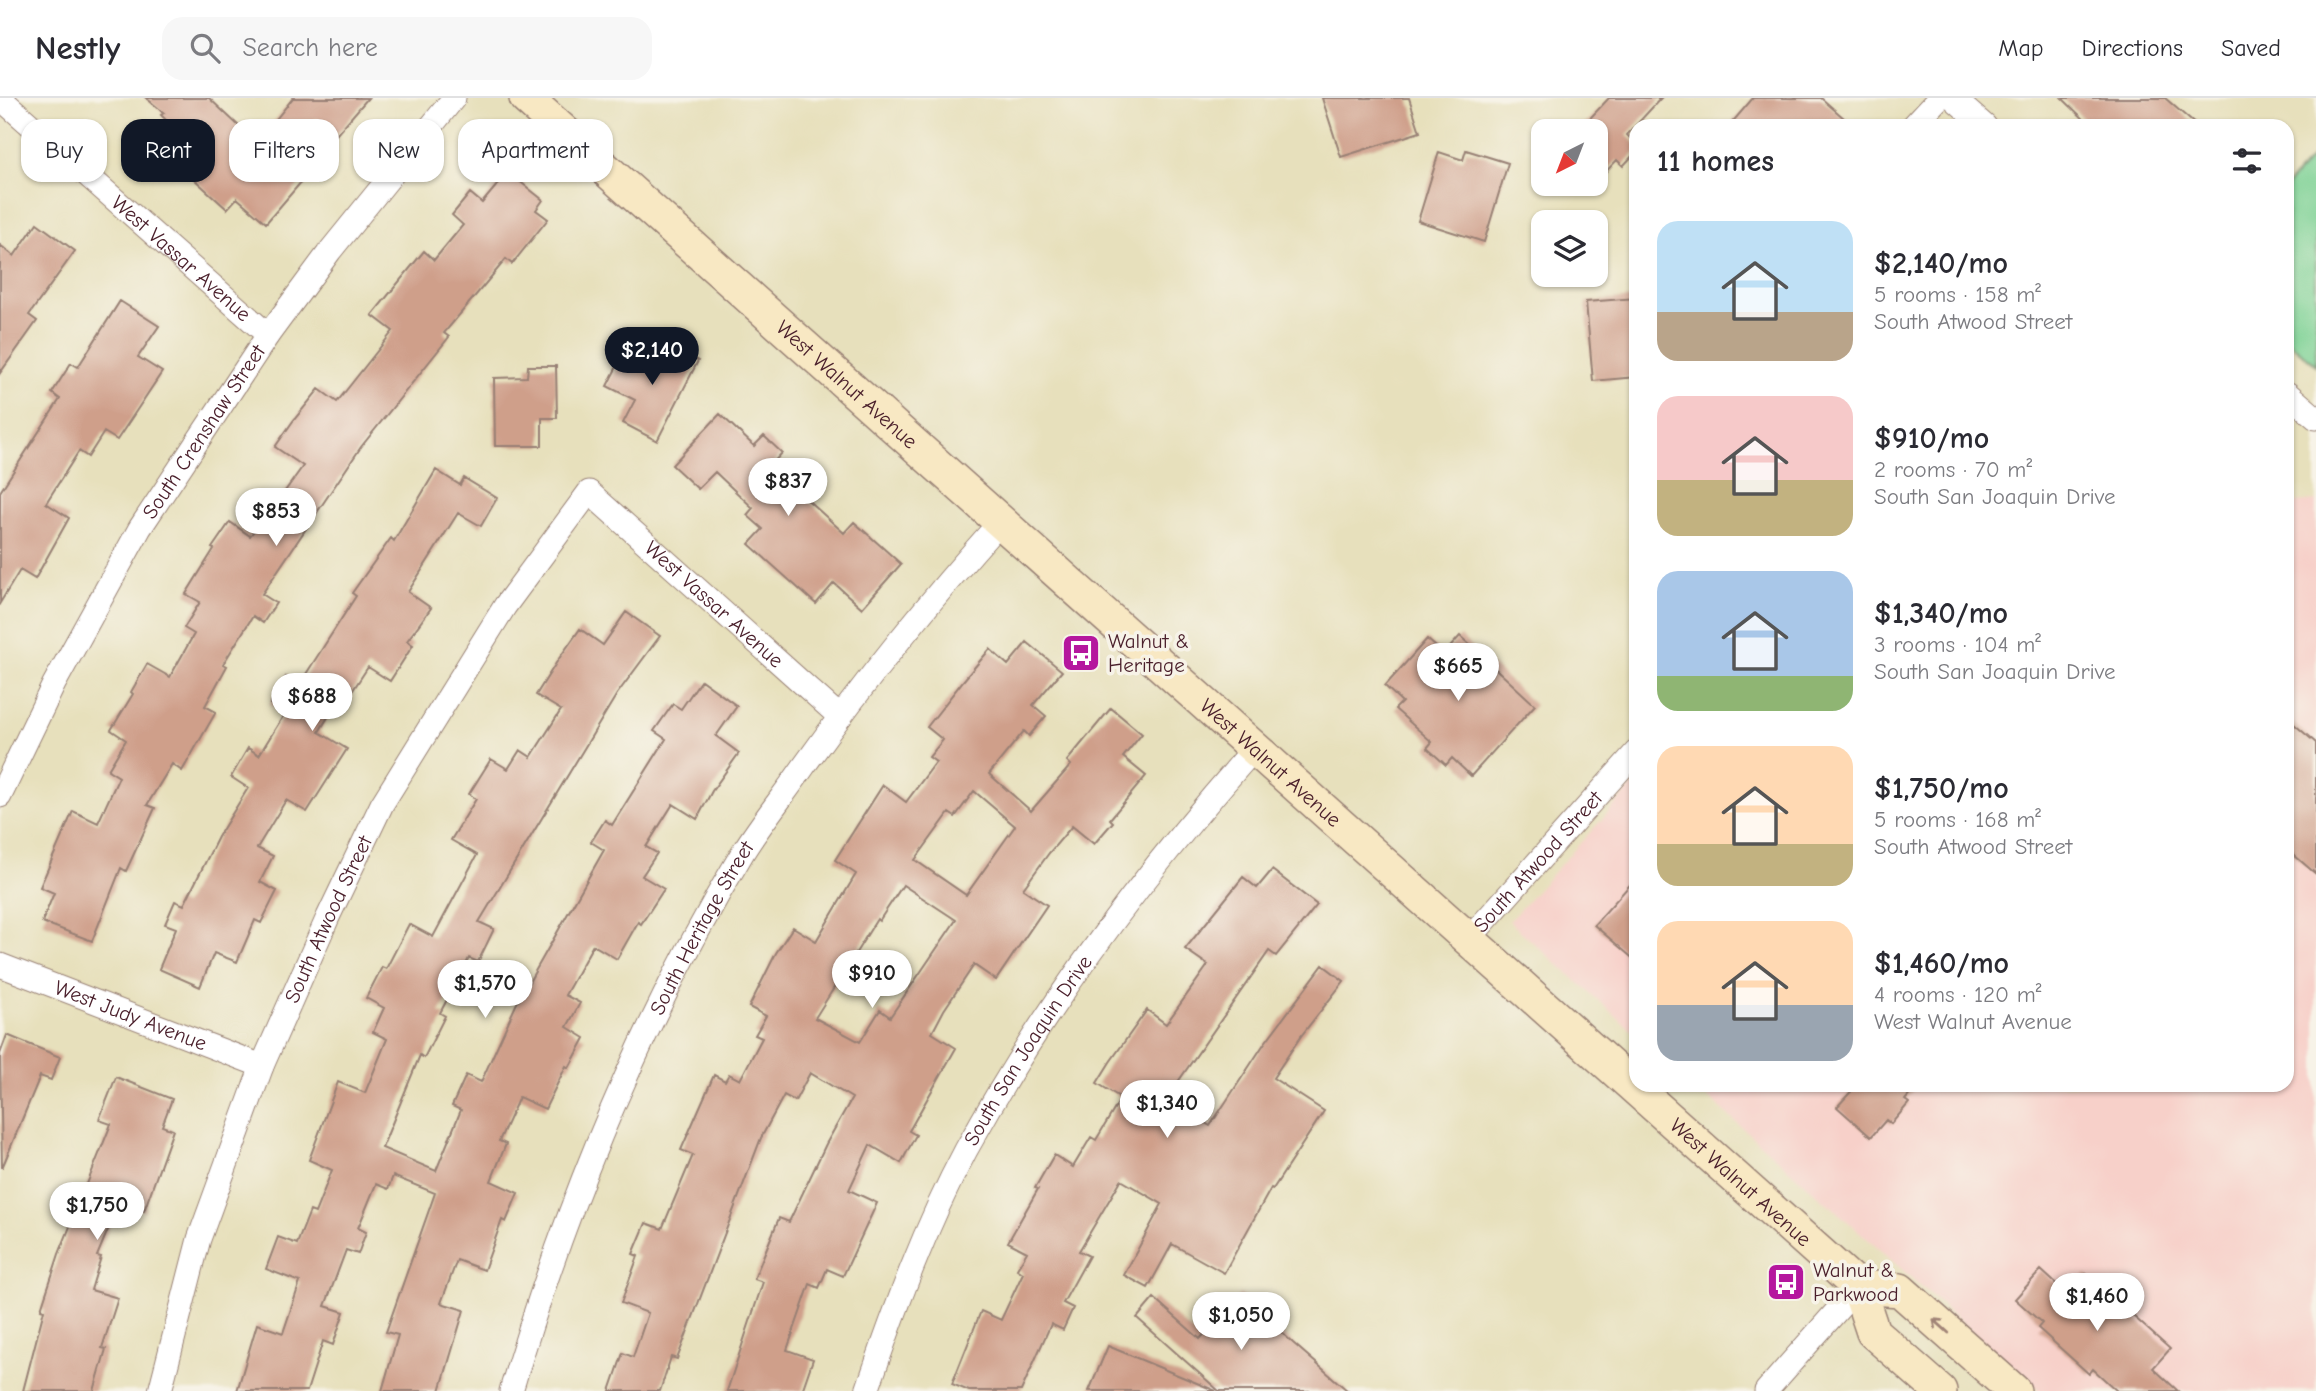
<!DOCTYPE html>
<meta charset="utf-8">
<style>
:root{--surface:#fff;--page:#f7f7f7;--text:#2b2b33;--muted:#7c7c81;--line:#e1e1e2;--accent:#111827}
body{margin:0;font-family:"Comic Neue",sans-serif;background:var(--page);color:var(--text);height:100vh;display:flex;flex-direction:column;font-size:26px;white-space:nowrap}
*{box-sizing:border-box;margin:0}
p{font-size:23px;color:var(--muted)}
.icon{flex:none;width:38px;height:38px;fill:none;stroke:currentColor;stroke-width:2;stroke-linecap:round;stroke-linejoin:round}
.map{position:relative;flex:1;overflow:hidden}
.side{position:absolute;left:1629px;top:21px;width:665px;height:973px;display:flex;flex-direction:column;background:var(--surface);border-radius:21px;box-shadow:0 2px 5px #0004}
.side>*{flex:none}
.guide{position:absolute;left:21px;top:21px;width:665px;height:63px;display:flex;gap:14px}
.needle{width:46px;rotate:222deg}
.buttons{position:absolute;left:1531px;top:21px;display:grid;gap:14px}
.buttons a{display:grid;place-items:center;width:77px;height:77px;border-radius:14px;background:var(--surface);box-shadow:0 2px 5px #0004;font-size:35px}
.price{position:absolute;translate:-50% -60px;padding:0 16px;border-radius:24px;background:#fff;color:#222;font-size:23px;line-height:46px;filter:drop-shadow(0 2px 4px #0008)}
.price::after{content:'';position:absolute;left:50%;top:42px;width:21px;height:16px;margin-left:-10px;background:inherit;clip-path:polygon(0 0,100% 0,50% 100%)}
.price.on{background:var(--accent);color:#fff}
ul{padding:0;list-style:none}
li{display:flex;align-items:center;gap:21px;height:175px;padding:0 28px}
li span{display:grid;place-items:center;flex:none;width:196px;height:140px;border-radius:21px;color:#555}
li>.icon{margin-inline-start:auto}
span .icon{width:84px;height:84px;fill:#fffc;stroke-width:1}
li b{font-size:30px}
h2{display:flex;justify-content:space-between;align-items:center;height:84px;padding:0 28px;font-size:30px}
.chip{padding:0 24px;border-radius:21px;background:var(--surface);box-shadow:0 2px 5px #0004;font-size:24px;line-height:63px}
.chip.on{background:var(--accent);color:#fff}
header{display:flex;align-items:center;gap:42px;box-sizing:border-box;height:98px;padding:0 35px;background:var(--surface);border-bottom:2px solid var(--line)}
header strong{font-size:33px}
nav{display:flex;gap:38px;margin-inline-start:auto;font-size:24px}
.search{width:490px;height:63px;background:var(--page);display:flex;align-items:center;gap:18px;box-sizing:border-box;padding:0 24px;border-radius:21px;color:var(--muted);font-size:26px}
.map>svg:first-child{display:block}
.built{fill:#f7d0c9}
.green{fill:#7ed295;stroke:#647860;stroke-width:2}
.building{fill:#cf9f8a;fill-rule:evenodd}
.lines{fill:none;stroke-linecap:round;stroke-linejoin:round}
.minor-casing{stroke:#988074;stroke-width:25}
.secondary-casing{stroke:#988074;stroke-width:36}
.minor{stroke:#fff;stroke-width:23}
.secondary{stroke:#f8e8c3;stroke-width:33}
.oneway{stroke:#a18477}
.labels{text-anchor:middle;stroke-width:7;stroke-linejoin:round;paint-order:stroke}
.street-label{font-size:21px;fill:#4a1f2b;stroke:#f7f3e8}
.poi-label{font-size:21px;fill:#4a1f2b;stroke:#f7f3e8;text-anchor:start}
</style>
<header>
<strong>Nestly</strong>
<div class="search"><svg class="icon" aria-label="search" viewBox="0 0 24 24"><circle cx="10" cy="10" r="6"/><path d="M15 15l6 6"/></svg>Search here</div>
<nav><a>Map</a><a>Directions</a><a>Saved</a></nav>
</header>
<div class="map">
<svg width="2316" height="1293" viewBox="0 0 2316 1293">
<rect width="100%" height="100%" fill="#f7f3e8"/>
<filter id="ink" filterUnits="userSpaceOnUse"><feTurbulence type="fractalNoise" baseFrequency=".0143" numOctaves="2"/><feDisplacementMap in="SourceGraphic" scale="14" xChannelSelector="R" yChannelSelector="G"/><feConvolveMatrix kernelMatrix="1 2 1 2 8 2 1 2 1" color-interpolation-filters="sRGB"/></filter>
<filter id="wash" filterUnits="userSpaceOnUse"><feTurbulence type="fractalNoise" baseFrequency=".00686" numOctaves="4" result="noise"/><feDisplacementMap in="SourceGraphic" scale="28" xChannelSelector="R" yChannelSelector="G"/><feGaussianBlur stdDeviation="1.57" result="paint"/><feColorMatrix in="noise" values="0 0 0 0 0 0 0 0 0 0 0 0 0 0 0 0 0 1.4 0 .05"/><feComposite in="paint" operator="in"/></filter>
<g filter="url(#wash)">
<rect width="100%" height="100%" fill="#e7e0bc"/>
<!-- built -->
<path class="built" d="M2316 403V1293H2039L1694 987H2287V406Z
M1636 684V936L1509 823Z"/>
<!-- green -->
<path class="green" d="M2316 55V267L2287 242V87Z"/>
<g id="blocks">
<!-- building -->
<path class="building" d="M146 0H209L257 45 293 0H368L336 37 316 20 279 64 302 83 266 125 237 100 227 111 172 61 188 44 161 17 164 15Z
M1322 0H1409L1420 34 1341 59Z
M1609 0H1661L1627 37 1636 46V54L1623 68 1617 62 1596 84V33H1578Z
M1753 0H1821L1853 28H1729Z
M2062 0H2165L2197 28H2091Z
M1466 52 1508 65 1484 144 1418 123 1439 54 1463 62Z
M508 74 543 102 536 112 548 121 512 166 506 161 444 235 449 239 361 349 262 496 276 505 263 525 253 518 223 566 227 568 205 608 216 614 182 673 172 666 147 707 155 710 126 773 121 770 92 843 42 824 54 795 40 789 73 713 98 725 119 679 108 672 126 642 111 632 133 596 131 594 147 566 170 579 194 536 184 530 200 504 186 496 214 451 212 450 230 424 250 438 273 406 275 407 303 368 275 349 293 323 319 291 337 304 393 233 372 217 424 153 434 162 463 127 452 117 470 95 482 105Z
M37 125 75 153 29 217 37 223 0 275V147L14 158Z
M1636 200V279L1593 283 1586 204Z
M120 203 159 228 138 259 162 274 117 342 104 334 88 359 79 353 46 405 69 420 35 481 20 472 0 505V394L60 301 52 295 71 265 78 269Z
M663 245 698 263 657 343 623 325 635 302 607 288 627 249 653 263Z
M528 268H556L557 320H542V348H495L494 280 527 279Z
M720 316 754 348 764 338 782 355 770 368 844 435 854 424 901 466 862 510 834 485 816 506 749 446 763 431 747 417 753 410 715 374 698 391 672 367Z
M436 372 460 387 464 380 497 400 481 428 458 415 408 494 431 510 407 543 413 547 390 583 368 569 351 595 345 591 319 634 347 651 307 714 286 702 257 750 273 758 260 784 277 793 261 825 255 822 237 864 214 855 200 889 159 871 176 830 165 826 175 803 184 807 218 739 248 690 231 679 248 650 259 657 285 615 270 606 286 579 299 587 356 498 352 495 391 440 394 443Z
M626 514 660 538 617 596 479 824 494 831 478 864 469 860 440 915 445 918 424 960 420 957 382 1050 436 1073 461 1012 452 1008 466 977 481 984 516 907 604 752 591 744 605 722 612 727 666 641 654 633 673 606 681 611 701 582 737 608 716 638 739 655 712 693 697 721 673 706 646 749 657 755 642 778 664 791 641 826 638 824 617 861 593 847 565 897 580 905 567 929 585 940 569 970 566 968 545 1011 519 999 499 1043 506 1046 491 1083 518 1095 506 1124 502 1122 484 1172 457 1162 441 1205 464 1212 440 1293H382L398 1237 386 1234 435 1095 393 1078 388 1091 376 1086 358 1130 366 1134 358 1156 346 1152 325 1208 344 1214 333 1247 323 1243 307 1293H237L257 1226 283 1235 300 1184 266 1171 278 1139 297 1146 310 1113 315 1115 332 1072 309 1062 338 984 365 995 387 941 373 934 384 910 366 900 382 869 386 871 409 826 433 839 477 757 451 742 476 701 469 696 491 661 508 671 520 652 531 659 561 612 536 597 558 562 580 531 603 547Z
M1460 538 1535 607 1471 678 1452 660 1446 667 1427 650 1432 644 1395 611 1402 604 1385 588 1427 541 1444 556Z
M1027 544 1062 573 1033 607 1046 618 1029 638 1024 633 989 676 1031 713 1071 667 1067 663 1111 610 1142 636 1123 659 1146 678 1110 721 1113 724 1094 746 1072 728 1049 755 1023 791 1047 807 996 882 974 867 944 912 932 935 956 950 909 1033 916 1037 901 1065 870 1047 849 1092 877 1105 843 1178 827 1171 819 1190 810 1186 787 1252 813 1261 802 1293H727L763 1184 754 1181 779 1120 789 1124 826 1046 852 1000 810 975 795 1003 784 997 761 1040 677 1261 671 1259 660 1293H610L623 1255 633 1259 648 1215 621 1205 638 1158 633 1156 646 1125 662 1131 693 1057 681 1052 714 977 725 983 729 976 740 982 762 940 755 937 766 918 749 909 776 855 793 829 816 843 856 776 835 762 883 687 906 704 936 664 929 659 943 642 927 629 963 583 990 551 1008 567ZM974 693 1015 728 966 797 915 762 949 715 955 719ZM903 787 956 822 890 919 880 912 860 944 815 920 877 821 879 823Z
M2287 620 2316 645V776L2287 751Z
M1272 772 1317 807 1276 858 1269 853 1166 1001 1210 1028 1264 946 1323 867 1344 883 1301 938 1273 980 1324 1013 1273 1091 1271 1090 1224 1175 1172 1146 1148 1190 1124 1177 1162 1106 1121 1082 1079 1153 1089 1158 1063 1205 1073 1210 1063 1232 1051 1226 1021 1293H969L952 1286 981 1213 1001 1222 1023 1175 1017 1171 1027 1154 1008 1144 1038 1091 1035 1090 1054 1057 1073 1069 1091 1039 1096 1042 1121 1000 1097 985 1110 964 1147 912 1166 926 1208 867 1185 851 1243 779 1257 790Z
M1636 780V863L1594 827Z
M7 937 60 959 51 982 40 978 2 1070 0 956Z
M116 979 172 1001 162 1028 173 1032 144 1113 120 1103 97 1158 101 1159 91 1192 118 1200 102 1250 106 1251 94 1293H23L44 1212 41 1211 59 1156 111 1026 99 1022Z
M1857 987H1918L1905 1002 1909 1005 1891 1026 1886 1022 1871 1039 1837 1009Z
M2041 1172 2064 1193 2077 1179 2080 1182 2086 1176 2170 1251 2153 1270 2178 1293H2117L2093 1271 2089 1276 2038 1230 2042 1225 2015 1201Z
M1240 1196 1293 1245 1348 1293H1219L1137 1220 1154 1200 1200 1241Z
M1108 1248 1216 1293H1089Z"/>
</g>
</g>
<g filter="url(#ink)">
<use href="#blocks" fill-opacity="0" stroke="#988074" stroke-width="2"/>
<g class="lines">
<!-- minor casing -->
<g class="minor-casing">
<g id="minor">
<path id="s1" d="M0 0 268 237"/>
<path d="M1953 0 1985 28"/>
<path d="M1913 28 1939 0"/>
<path d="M2287 295 2316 320"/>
<path id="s2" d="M0 698 54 586 140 430 268 237 330 153 454 0"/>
<path id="s3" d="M1468 842 1636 654"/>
<path id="s4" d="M0 867 262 968"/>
<path id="s5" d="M160 1293 199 1141 262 968 328 819 382 706 505 508 589 394 840 619"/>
<path id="s6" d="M511 1293C566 1106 642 922 743 754 761 725 784 697 804 668 865 583 930 502 1000 424"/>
<path id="s7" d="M867 1293C895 1211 925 1129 966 1052 1045 907 1145 774 1254 651"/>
<path d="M1766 1293 1858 1189"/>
</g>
</g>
<!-- secondary casing -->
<g class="secondary-casing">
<g id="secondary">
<path id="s8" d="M526 0 1858 1189 1873 1234 1940 1293"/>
<path d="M1858 1189 1900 1192 2014 1293"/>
</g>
</g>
<!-- minor -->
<use href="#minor" class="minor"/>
<!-- secondary -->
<use href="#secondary" class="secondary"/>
</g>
<!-- one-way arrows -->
<defs><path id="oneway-shaft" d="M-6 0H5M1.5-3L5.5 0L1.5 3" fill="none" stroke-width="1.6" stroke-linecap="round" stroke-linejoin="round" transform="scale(1.75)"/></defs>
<use class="oneway" href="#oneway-shaft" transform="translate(1941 1228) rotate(-138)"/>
</g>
<!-- icons -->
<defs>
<g id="bus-square" transform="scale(2.0125)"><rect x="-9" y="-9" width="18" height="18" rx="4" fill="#b5179e" stroke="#f7f3e8"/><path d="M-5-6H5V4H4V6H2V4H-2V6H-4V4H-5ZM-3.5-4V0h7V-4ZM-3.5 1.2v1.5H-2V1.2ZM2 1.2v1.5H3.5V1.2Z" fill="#fff"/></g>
</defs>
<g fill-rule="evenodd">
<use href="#bus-square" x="1081" y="555"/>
<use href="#bus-square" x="1786" y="1184"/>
</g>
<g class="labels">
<!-- street labels -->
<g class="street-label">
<text dy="7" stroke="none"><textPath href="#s1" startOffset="242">West Vassar Avenue</textPath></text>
<text dy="7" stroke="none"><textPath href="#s8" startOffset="430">West Walnut Avenue</textPath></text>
<text dy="7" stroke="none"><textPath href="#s2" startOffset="418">South Crenshaw Street</textPath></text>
<text dy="7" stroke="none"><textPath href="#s5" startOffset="1172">West Vassar Avenue</textPath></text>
<text dy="7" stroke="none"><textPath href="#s8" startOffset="998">West Walnut Avenue</textPath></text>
<text dy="7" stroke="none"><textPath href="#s3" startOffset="105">South Atwood Street</textPath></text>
<text dy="7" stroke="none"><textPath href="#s5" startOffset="502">South Atwood Street</textPath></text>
<text dy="7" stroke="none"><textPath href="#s6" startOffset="502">South Heritage Street</textPath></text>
<text dy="7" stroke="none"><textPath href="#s4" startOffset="140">West Judy Avenue</textPath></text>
<text dy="7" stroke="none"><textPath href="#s7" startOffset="378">South San Joaquin Drive</textPath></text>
<text dy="7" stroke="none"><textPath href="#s8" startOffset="1628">West Walnut Avenue</textPath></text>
</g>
<!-- poi labels -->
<g class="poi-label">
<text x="1108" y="550">Walnut &amp;<tspan x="1108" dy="24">Heritage</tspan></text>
<text x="1813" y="1179">Walnut &amp;<tspan x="1813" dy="24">Parkwood</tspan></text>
</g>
</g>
</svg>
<div class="buttons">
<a><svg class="needle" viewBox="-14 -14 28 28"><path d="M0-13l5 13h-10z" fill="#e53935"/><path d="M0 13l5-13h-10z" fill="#7c7c81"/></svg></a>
<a><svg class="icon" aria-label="layers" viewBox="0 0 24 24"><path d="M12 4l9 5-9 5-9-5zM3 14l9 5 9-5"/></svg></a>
</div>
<b class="price on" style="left:652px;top:289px">$2,140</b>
<b class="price" style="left:788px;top:420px">$837</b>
<b class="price" style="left:276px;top:450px">$853</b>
<b class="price" style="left:1458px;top:605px">$665</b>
<b class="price" style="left:312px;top:635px">$688</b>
<b class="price" style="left:872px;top:912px">$910</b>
<b class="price" style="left:485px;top:922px">$1,570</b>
<b class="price" style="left:1167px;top:1042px">$1,340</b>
<b class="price" style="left:97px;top:1144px">$1,750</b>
<b class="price" style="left:2097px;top:1235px">$1,460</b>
<b class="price" style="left:1241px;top:1254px">$1,050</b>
<div class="guide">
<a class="chip">Buy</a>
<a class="chip on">Rent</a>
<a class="chip">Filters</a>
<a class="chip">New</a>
<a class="chip">Apartment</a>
</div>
<section class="side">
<h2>11 homes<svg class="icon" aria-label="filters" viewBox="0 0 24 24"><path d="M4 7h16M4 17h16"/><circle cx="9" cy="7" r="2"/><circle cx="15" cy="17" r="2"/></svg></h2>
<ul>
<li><span style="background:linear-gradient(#bfe0f5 65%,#b9a48a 0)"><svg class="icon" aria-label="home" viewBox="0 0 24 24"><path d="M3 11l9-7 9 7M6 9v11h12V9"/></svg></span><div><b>$2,140/mo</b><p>5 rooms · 158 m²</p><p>South Atwood Street</p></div></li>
<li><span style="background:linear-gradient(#f6c9c9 60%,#c2b280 0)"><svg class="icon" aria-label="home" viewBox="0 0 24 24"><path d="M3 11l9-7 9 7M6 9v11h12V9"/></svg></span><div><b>$910/mo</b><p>2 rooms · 70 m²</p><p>South San Joaquin Drive</p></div></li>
<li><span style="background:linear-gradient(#a9c7e8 75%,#8fb573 0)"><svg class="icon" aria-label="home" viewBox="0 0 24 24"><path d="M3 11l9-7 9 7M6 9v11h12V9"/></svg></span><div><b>$1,340/mo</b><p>3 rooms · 104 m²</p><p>South San Joaquin Drive</p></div></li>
<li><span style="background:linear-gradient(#ffd9b3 70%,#c2b280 0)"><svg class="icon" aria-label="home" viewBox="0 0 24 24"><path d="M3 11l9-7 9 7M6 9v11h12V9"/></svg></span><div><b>$1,750/mo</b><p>5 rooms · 168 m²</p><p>South Atwood Street</p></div></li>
<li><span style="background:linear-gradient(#ffd9b3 60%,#9aa5b1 0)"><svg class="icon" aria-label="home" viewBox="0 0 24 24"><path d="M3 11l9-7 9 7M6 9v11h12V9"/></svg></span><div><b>$1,460/mo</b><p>4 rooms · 120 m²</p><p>West Walnut Avenue</p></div></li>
</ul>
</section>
</div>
